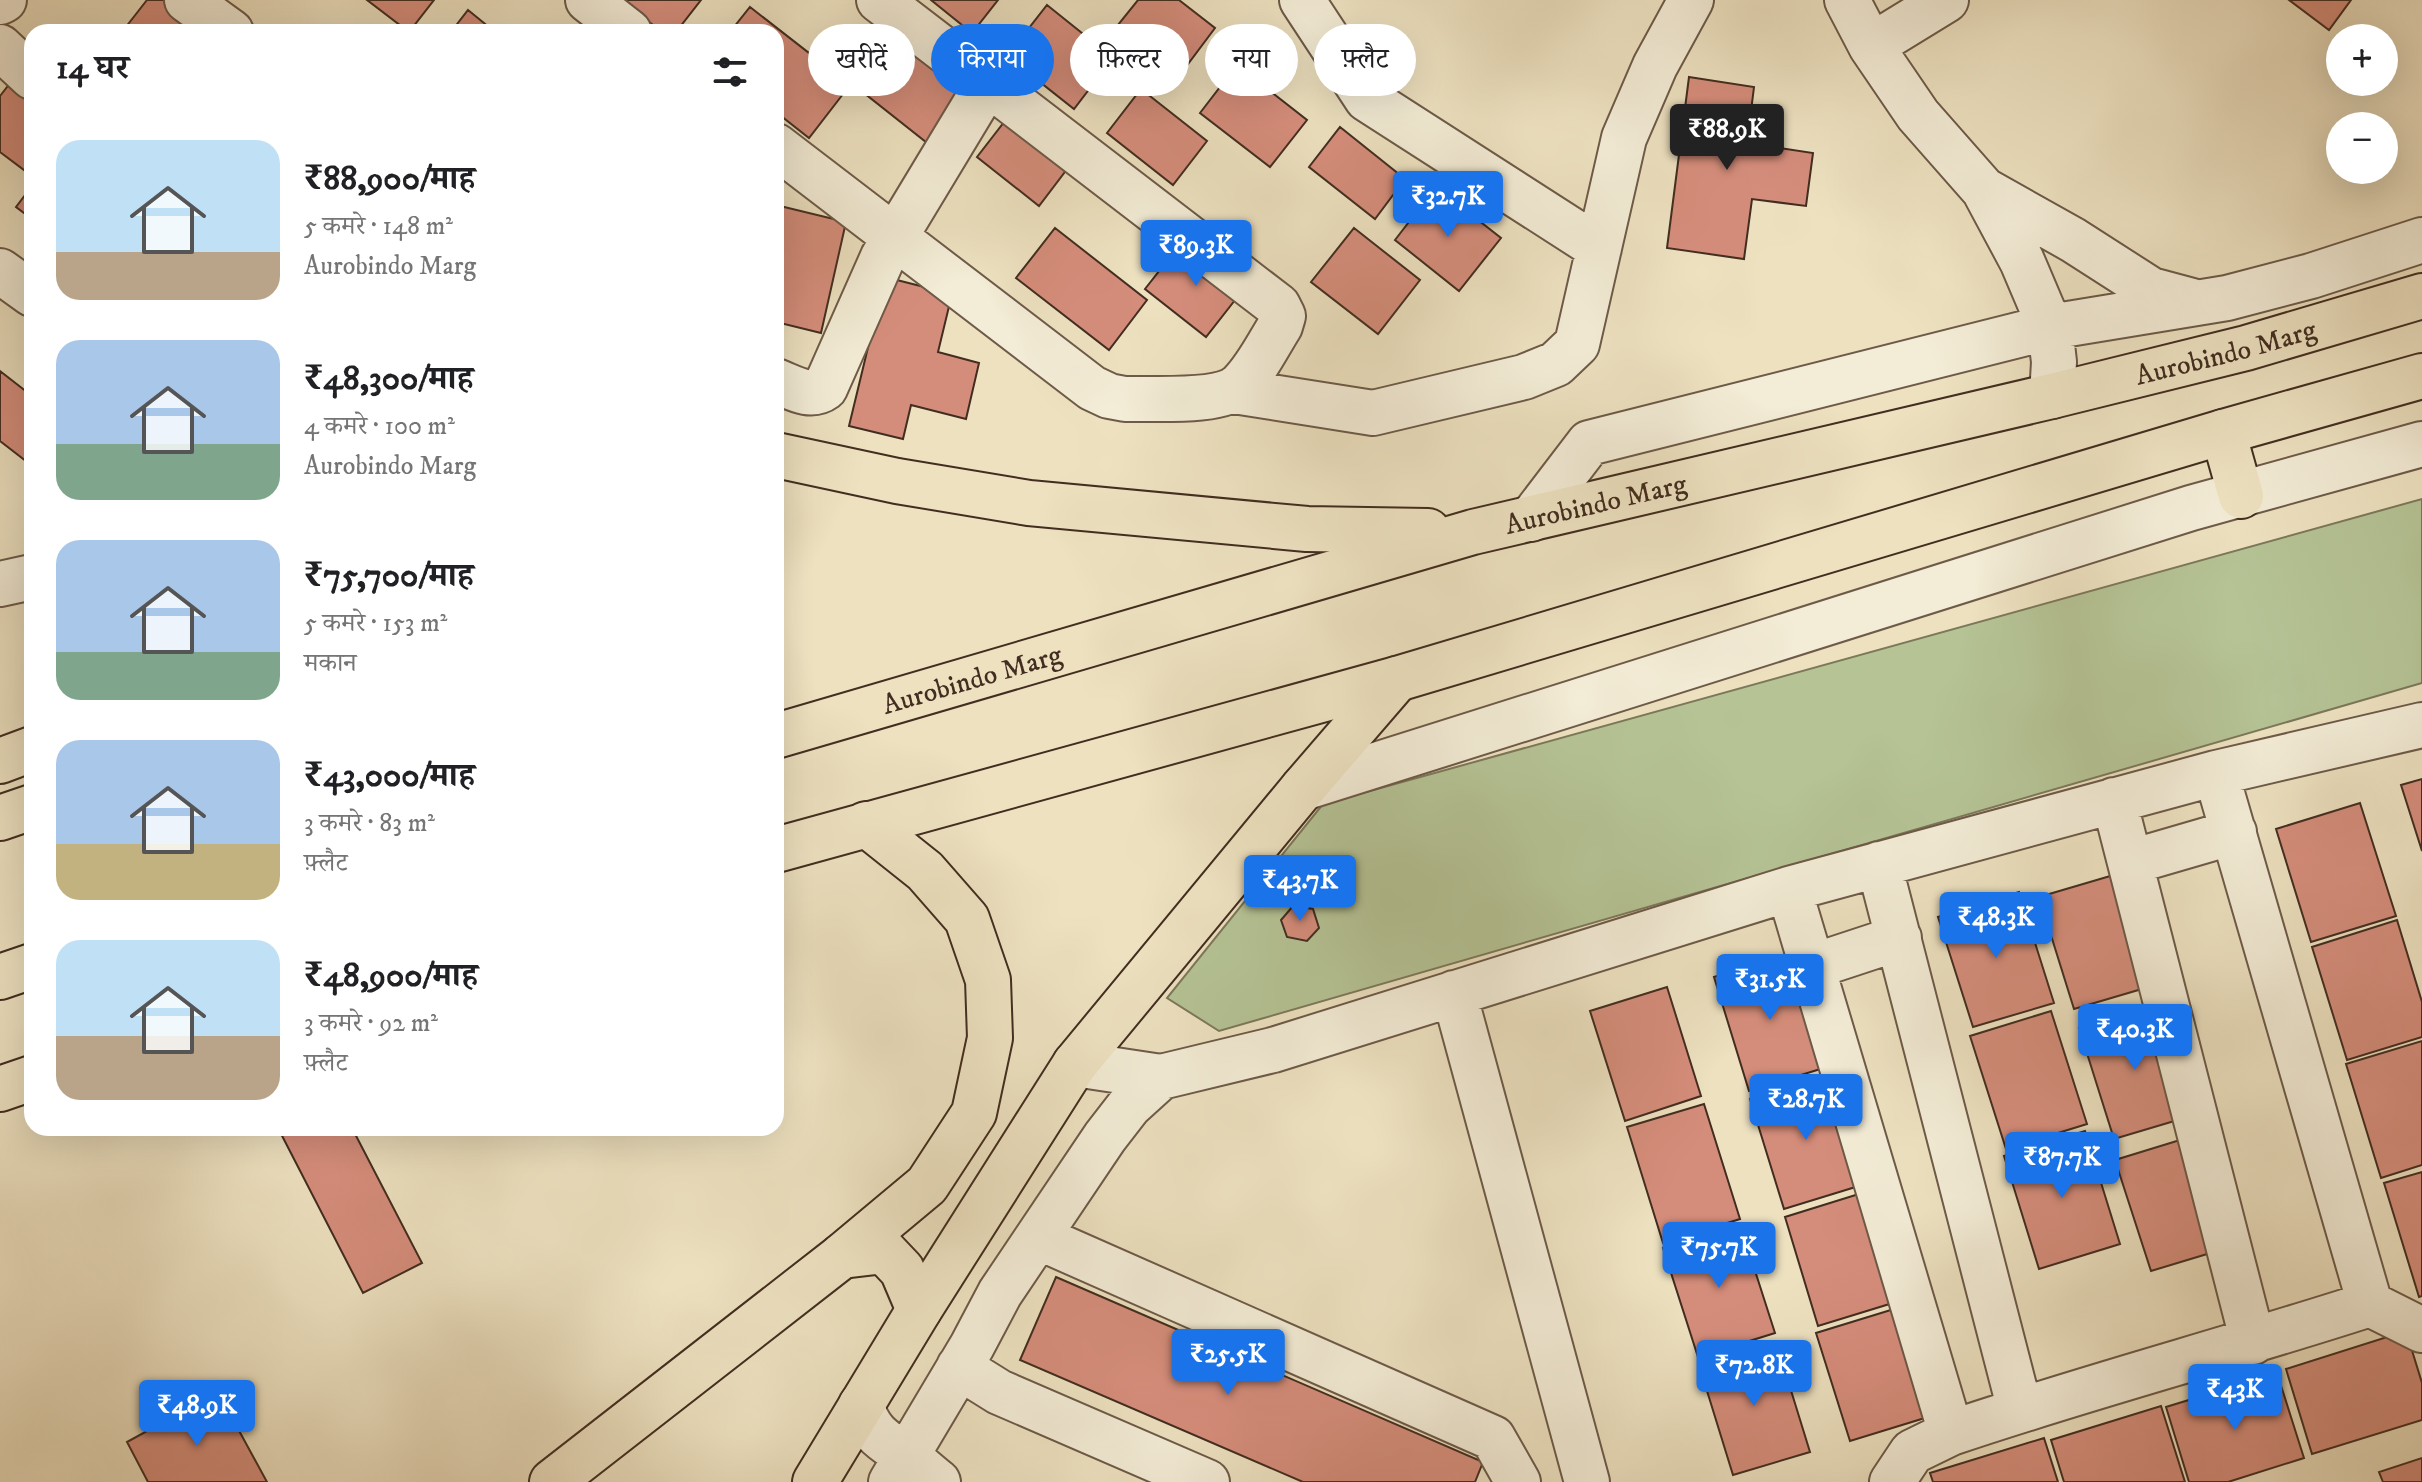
<!DOCTYPE html>
<html lang="hi">
<meta charset="utf-8">
<style>
:root{--surface:#fff;--page:#f6f6f6;--text:#202124;--muted:#757577;--accent:#1a73e8}
body{margin:0;font-family:"IM FELL DW Pica","Noto Serif Devanagari",serif;background:var(--page);color:var(--text);height:100vh;display:flex;flex-direction:column;font-size:30px;white-space:nowrap}
*{box-sizing:border-box;margin:0}
p{font-size:26px;color:var(--muted)}
.icon{flex:none;width:44px;height:44px;fill:none;stroke:currentColor;stroke-width:2;stroke-linecap:round;stroke-linejoin:round}
.map{position:relative;flex:1;overflow:hidden}
.panel{position:absolute;left:24px;top:24px;width:760px;height:1112px;display:flex;flex-direction:column;background:var(--surface);border-radius:24px;box-shadow:0 8px 32px #0002}
.panel>*{flex:none}
.guide{position:absolute;left:808px;top:24px;width:760px;height:72px;display:flex;gap:16px}
.controls{position:absolute;left:2326px;top:24px;display:grid;gap:16px}
.controls a{display:grid;place-items:center;width:72px;height:72px;border-radius:50%;background:var(--surface);box-shadow:0 8px 32px #0002;font-size:40px}
.price{position:absolute;translate:-50% -68px;padding:0 18px;border-radius:8px;background:var(--accent);color:#fff;font-size:26px;line-height:52px;filter:drop-shadow(0 2px 4px #0008)}
.price::after{content:'';position:absolute;left:50%;top:48px;width:24px;height:18px;margin-left:-12px;background:inherit;clip-path:polygon(0 0,100% 0,50% 100%)}
.price.active{background:#222;color:#fff}
ul{padding:0;list-style:none}
li{display:flex;align-items:center;gap:24px;height:200px;padding:0 32px}
li span{display:grid;place-items:center;flex:none;width:224px;height:160px;border-radius:24px;color:#555}
li>.icon{margin-inline-start:auto}
span .icon{width:96px;height:96px;fill:#fffc;stroke-width:1}
li b{font-size:34px}
h2{display:flex;justify-content:space-between;align-items:center;height:96px;padding:0 32px;font-size:34px}
.tag{padding:0 28px;border-radius:36px;background:var(--surface);box-shadow:0 8px 32px #0002;font-size:28px;line-height:72px}
.tag.active{background:var(--accent);color:#fff}
.map>svg:first-child{display:block}
.green{fill:#b5c395;stroke:#7c785a;stroke-width:2}
.building{fill:#d58d7b;stroke:#422d20;stroke-width:2}
.lines{fill:none;stroke-linecap:round;stroke-linejoin:round}
.minor-casing{stroke:#6d5a48;stroke-width:48}
.major-casing{stroke:#422d20;stroke-width:48}
.minor{stroke:#f3ecd6;stroke-width:44}
.major{stroke:#ede1c0;stroke-width:44}
.labels{text-anchor:middle;stroke-width:8;stroke-linejoin:round;paint-order:stroke}
.street-label{font-size:28px;fill:#422d20;stroke:#f3ecd6}
</style>
<div class="map">
<svg width="2422" height="1482" viewBox="0 0 2422 1482">
<rect width="100%" height="100%" fill="#ede1c0"/>
<filter id="stains"><feTurbulence type="fractalNoise" baseFrequency=".0025" numOctaves="4"/><feColorMatrix values="0 0 0 0 .2 0 0 0 0 .09 0 0 0 0 .02 0 0 0 .5 -.17"/></filter>
<radialGradient id="worn" r=".72"><stop offset=".6" stop-color="#630" stop-opacity="0"/><stop offset="1" stop-color="#630" stop-opacity=".3"/></radialGradient>
<!-- green -->
<path class="green" d="M2422 499V683L1219 1031 1167 998 1323 804Z"/>
<!-- building -->
<path class="building" d="M147 0H178L214 32H122Z
M367 0H434L409 32Z
M621 0H701L676 32H662Z
M931 0H998L972 33Z
M1138 0H1179L1215 28 1176 80 1113 31Z
M2289 0H2351L2329 30Z
M1047 5 1113 58 1074 109 1007 56Z
M750 7 850 85 809 138 776 112V32H730Z
M468 10 495 32H451Z
M906 40 973 92 931 146 864 93Z
M1237 65 1307 120 1270 167 1200 113Z
M1689 77 1754 87 1747 143 1813 153 1806 206 1752 199 1744 259 1667 248Z
M11 82 32 99V168L28 173 0 152V96Z
M1141 89 1207 141 1173 185 1107 133Z
M1015 108 1077 156 1039 206 977 157Z
M1340 127 1405 179 1375 219 1309 167Z
M32 186V219L16 207Z
M1436 187 1501 238 1459 291 1395 240Z
M776 205 846 222 821 333 776 322Z
M1055 228 1147 300 1109 350 1016 278Z
M1354 228 1420 280 1378 334 1311 282Z
M1185 238 1246 286 1206 337 1145 289Z
M885 277 952 294 938 352 979 363 966 419 911 405 903 439 849 426Z
M0 371 32 396 31 465 0 441Z
M2422 779V851L2401 785Z
M2360 803 2396 916 2311 942 2276 829Z
M2117 874 2152 986 2074 1009 2039 897Z
M2019 892 2054 1003 1973 1027 1938 917Z
M1293 906 1313 909 1319 928 1307 941 1287 937 1281 920Z
M2397 920 2422 1002V1037L2347 1060 2312 947Z
M1791 954 1827 1067 1749 1091 1714 977Z
M1667 987 1701 1096 1625 1121 1590 1011Z
M2156 1004 2191 1116 2114 1139 2079 1028Z
M2051 1011 2087 1124 2006 1149 1970 1036Z
M2422 1041V1165L2381 1178 2346 1064Z
M1828 1075 1862 1185 1784 1209 1750 1099Z
M1704 1104 1740 1219 1663 1243 1627 1127Z
M278 1128H352L422 1263 363 1293Z
M2085 1131 2120 1244 2039 1269 2004 1156Z
M2193 1136 2227 1248 2151 1271 2115 1160Z
M2422 1172V1296L2419 1297 2384 1183Z
M1862 1193 1896 1302 1818 1326 1785 1217Z
M1740 1224 1775 1333 1698 1357 1663 1248Z
M1056 1277 1483 1462 1475 1482H1303L1020 1360Z
M1894 1309 1928 1417 1850 1441 1816 1333Z
M2406 1331 2422 1383V1420L2312 1454 2286 1369Z
M1776 1342 1810 1452 1733 1475 1699 1365Z
M2277 1373 2304 1458 2228 1482H2189L2166 1407Z
M218 1392 267 1482H148L127 1442Z
M2161 1406 2185 1482H2064L2051 1440Z
M2044 1438 2058 1482H1933L1930 1473Z
M2422 1458V1482H2383L2379 1472Z"/>
<g class="lines">
<!-- minor casing -->
<g class="minor-casing">
<path id="minor" d="M187 0 231 32
M588 0 629 32
M1302 0 1367 99 1599 248
M1847 0 1871 46 1918 115 1984 190 2022 261 2050 327 2054 362 2052 396
M0 2 4 0
M1871 46 1946 0
M0 47 32 77
M776 146 1092 388 1109 396 1125 399C1153 398 1222 404 1241 384 1257 368 1268 345 1280 326L1283 316 1278 306 879 0
M1984 190 2073 240 2151 290 2192 301
M0 271 32 294
M776 381C792 387 810 399 825 388L883 257 988 83
M1234 391 1373 413 1524 377 1556 364 1577 344 1624 138 1655 66 1691 0
M1531 519 1589 443 2050 327 2227 298 2311 276 2422 240
M0 584 32 577
M1303 788 2191 508 2422 444
M2114 800 2253 1342
M2131 862 2234 832
M1879 864 2020 1410
M1789 889 1951 1433C2090 1386 2231 1349 2370 1304L2216 773
M1814 966 1899 938
M1454 993 1587 1482
M1075 1064 1161 1077 1273 1050 1789 889 2216 773 2422 725
M1038 1237 1493 1438 1518 1482
M2370 1304 2422 1330
M959 1367 999 1392 1207 1482
M861 1405C871 1436 884 1440 908 1457 918 1465 928 1474 938 1482
M891 1482 972 1346 1000 1293 1105 1137 1129 1106 1161 1077
M1892 1482 1912 1452 1951 1433"/>
</g>
<!-- major casing -->
<g class="major-casing">
<g id="major">
<path d="M2223 432 2241 496"/>
<path d="M776 455 897 481 1029 503 1307 529 1428 531"/>
<path id="s1" d="M776 736 1473 532 2052 396 2246 348 2422 296"/>
<path d="M0 761 32 749"/>
<path d="M0 818 32 807"/>
<path d="M776 850 1397 679 2223 432 2422 376"/>
<path d="M0 977 32 966"/>
<path d="M0 1089 32 1078"/>
<path d="M842 1256 884 1251 902 1270 919 1310"/>
<path d="M552 1482 842 1256 927 1185 974 1113 990 1038 988 980 967 919 925 871 866 824"/>
<path d="M815 1482 919 1310 1075 1064 1303 788 1397 679"/>
</g>
</g>
<!-- minor -->
<use href="#minor" class="minor"/>
<!-- major -->
<use href="#major" class="major"/>
</g>
<g class="labels">
<!-- street labels -->
<g class="street-label">
<text dy="10" stroke="none"><textPath href="#s1" startOffset="1500">Aurobindo Marg</textPath></text>
<text dy="10" stroke="none"><textPath href="#s1" startOffset="852">Aurobindo Marg</textPath></text>
<text dy="10" stroke="none"><textPath href="#s1" startOffset="204">Aurobindo Marg</textPath></text>
</g>
</g>
<rect width="100%" height="100%" filter="url(#stains)"/>
<rect width="100%" height="100%" fill="url(#worn)"/>
</svg>
<div class="controls">
<a>+</a>
<a>−</a>
</div>
<b class="price active" style="left:1727px;top:172px">₹88.9K</b>
<b class="price" style="left:1448px;top:239px">₹32.7K</b>
<b class="price" style="left:1196px;top:288px">₹89.3K</b>
<b class="price" style="left:1300px;top:923px">₹43.7K</b>
<b class="price" style="left:1996px;top:960px">₹48.3K</b>
<b class="price" style="left:1770px;top:1022px">₹31.5K</b>
<b class="price" style="left:2135px;top:1072px">₹40.3K</b>
<b class="price" style="left:1806px;top:1142px">₹28.7K</b>
<b class="price" style="left:2062px;top:1200px">₹87.7K</b>
<b class="price" style="left:1719px;top:1290px">₹75.7K</b>
<b class="price" style="left:1228px;top:1397px">₹25.5K</b>
<b class="price" style="left:1754px;top:1408px">₹72.8K</b>
<b class="price" style="left:2235px;top:1432px">₹43K</b>
<b class="price" style="left:197px;top:1448px">₹48.9K</b>
<div class="guide">
<a class="tag">खरीदें</a>
<a class="tag active">किराया</a>
<a class="tag">फ़िल्टर</a>
<a class="tag">नया</a>
<a class="tag">फ़्लैट</a>
</div>
<section class="panel">
<h2>14 घर<svg class="icon" aria-label="filters" viewBox="0 0 24 24"><path d="M4 7h16M4 17h16"/><circle cx="9" cy="7" r="2"/><circle cx="15" cy="17" r="2"/></svg></h2>
<ul>
<li><span style="background:linear-gradient(#bfe0f5 70%,#b9a48a 0)"><svg class="icon" aria-label="home" viewBox="0 0 24 24"><path d="M3 11l9-7 9 7M6 9v11h12V9"/></svg></span><div><b>₹88,900/माह</b><p>5 कमरे · 148 m²</p><p>Aurobindo Marg</p></div></li>
<li><span style="background:linear-gradient(#a9c7e8 65%,#7fa58c 0)"><svg class="icon" aria-label="home" viewBox="0 0 24 24"><path d="M3 11l9-7 9 7M6 9v11h12V9"/></svg></span><div><b>₹48,300/माह</b><p>4 कमरे · 100 m²</p><p>Aurobindo Marg</p></div></li>
<li><span style="background:linear-gradient(#a9c7e8 70%,#7fa58c 0)"><svg class="icon" aria-label="home" viewBox="0 0 24 24"><path d="M3 11l9-7 9 7M6 9v11h12V9"/></svg></span><div><b>₹75,700/माह</b><p>5 कमरे · 153 m²</p><p>मकान</p></div></li>
<li><span style="background:linear-gradient(#a9c7e8 65%,#c2b280 0)"><svg class="icon" aria-label="home" viewBox="0 0 24 24"><path d="M3 11l9-7 9 7M6 9v11h12V9"/></svg></span><div><b>₹43,000/माह</b><p>3 कमरे · 83 m²</p><p>फ़्लैट</p></div></li>
<li><span style="background:linear-gradient(#bfe0f5 60%,#b9a48a 0)"><svg class="icon" aria-label="home" viewBox="0 0 24 24"><path d="M3 11l9-7 9 7M6 9v11h12V9"/></svg></span><div><b>₹48,900/माह</b><p>3 कमरे · 92 m²</p><p>फ़्लैट</p></div></li>
</ul>
</section>
</div>
